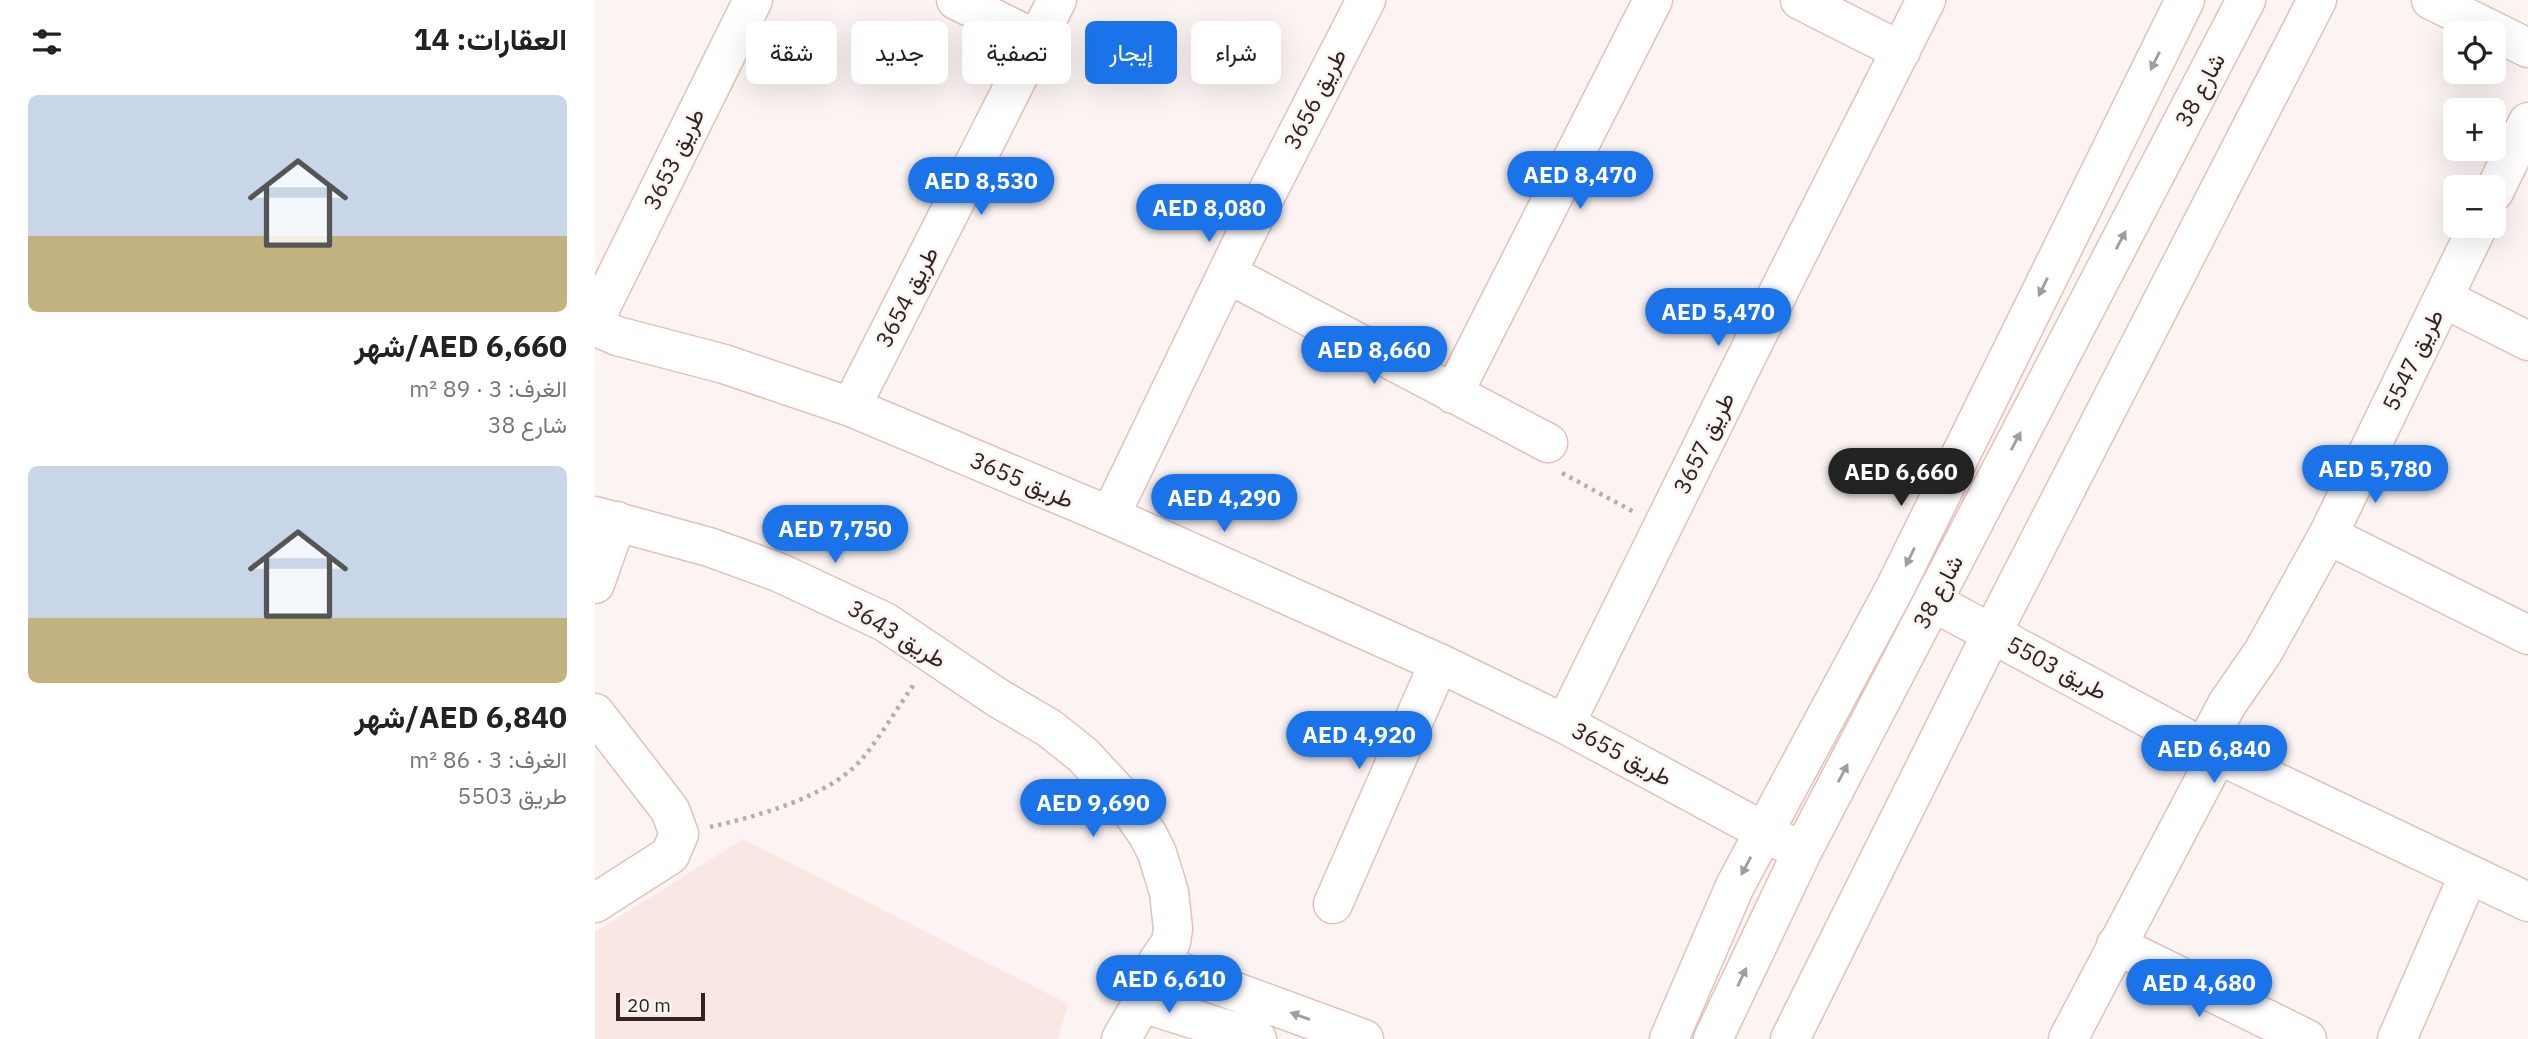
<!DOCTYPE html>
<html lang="ar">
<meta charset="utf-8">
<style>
:root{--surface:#fff;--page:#f2f2f2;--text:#222;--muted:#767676;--accent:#1a73e8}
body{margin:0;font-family:"IBM Plex Sans",Vazirmatn,sans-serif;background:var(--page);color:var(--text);direction:rtl;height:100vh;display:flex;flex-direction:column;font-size:26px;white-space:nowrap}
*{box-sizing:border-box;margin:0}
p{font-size:23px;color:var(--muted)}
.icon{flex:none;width:38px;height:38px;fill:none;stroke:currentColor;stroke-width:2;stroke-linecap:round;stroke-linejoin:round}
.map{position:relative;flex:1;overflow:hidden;direction:ltr}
.drawer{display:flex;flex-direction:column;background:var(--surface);width:595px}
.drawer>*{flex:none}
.top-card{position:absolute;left:21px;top:21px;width:665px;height:63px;direction:rtl;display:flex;gap:14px}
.controls{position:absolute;left:1848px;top:21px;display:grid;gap:14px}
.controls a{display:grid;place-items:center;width:63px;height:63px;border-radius:10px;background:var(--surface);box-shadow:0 7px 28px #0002;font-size:35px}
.scale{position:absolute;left:21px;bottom:18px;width:89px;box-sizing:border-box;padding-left:7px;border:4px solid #312421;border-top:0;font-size:19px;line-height:24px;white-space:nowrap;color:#312421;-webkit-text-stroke:5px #fcf4f3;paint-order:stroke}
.price{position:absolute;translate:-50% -60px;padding:0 16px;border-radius:24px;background:var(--accent);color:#fff;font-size:23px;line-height:46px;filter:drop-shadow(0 2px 4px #0008)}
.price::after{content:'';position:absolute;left:50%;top:42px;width:21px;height:16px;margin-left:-10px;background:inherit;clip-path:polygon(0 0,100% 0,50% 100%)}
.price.current{background:#222;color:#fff}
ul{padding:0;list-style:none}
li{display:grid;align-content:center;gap:14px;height:371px;padding:0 28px}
li span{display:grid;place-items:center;height:217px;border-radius:10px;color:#555}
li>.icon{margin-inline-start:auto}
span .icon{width:126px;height:126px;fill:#fffc;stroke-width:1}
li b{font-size:30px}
h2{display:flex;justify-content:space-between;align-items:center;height:84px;padding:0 28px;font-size:30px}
.tag{padding:0 24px;border-radius:10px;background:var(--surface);box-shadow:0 7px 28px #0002;font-size:24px;line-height:63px}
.tag.current{background:var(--accent);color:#fff}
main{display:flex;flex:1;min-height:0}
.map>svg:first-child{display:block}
.built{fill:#f9e7e3}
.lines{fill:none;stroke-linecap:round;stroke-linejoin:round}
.minor-casing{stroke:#e3c0b9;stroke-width:41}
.path{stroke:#b7aeac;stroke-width:4.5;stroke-dasharray:3.5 5;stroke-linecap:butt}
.minor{stroke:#fff;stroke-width:38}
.oneway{fill:#a29c9b}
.labels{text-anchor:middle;stroke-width:5;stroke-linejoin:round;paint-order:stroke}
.street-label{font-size:23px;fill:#312421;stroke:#fcf4f3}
</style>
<main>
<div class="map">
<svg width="1933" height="1039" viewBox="0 0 1933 1039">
<rect width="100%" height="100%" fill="#fcf4f3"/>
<!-- built -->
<path class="built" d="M148 839 473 1004 463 1039H0V932Z"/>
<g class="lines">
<!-- minor casing -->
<g class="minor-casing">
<path id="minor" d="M361 0 442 40
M1205 0 1306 51
M1836 0 1933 48
M1899 192 1933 122
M633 274 953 443
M1848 298 1933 341
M0 319 158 0
M0 326 22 336 129 364 256 407 515 516 844 663 970 724 1207 852
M858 394 1058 0
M256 407 462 0
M0 516 114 547 183 572 290 622 403 698 454 728 488 755 526 796 553 835 562 853 574 892 578 929 576 942 562 963 547 1003 526 1039
M515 516 654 228 771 0
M1733 535 1933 635
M0 584 22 521
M1338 602 1609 748 1933 902
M0 713 75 810 84 834 75 855 0 903
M970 724 1190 279 1331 0
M1609 748 1632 704 1668 652 1733 535 1883 226
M738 904 844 663
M1521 945 1712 1039
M562 963 769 1039
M547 1003 662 1039
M1074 1039 1140 886 1300 588 1590 0
M1118 1039 1207 852 1651 0
M1195 1039 1397 633 1722 0
M1473 1039 1623 754
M1802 1039 1874 874"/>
</g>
<!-- path -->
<path class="path" d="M967 473 1039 512
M115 827C163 816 234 797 267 759 286 736 302 708 320 683"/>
<!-- minor -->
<use href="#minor" class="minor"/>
</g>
<!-- one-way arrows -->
<defs><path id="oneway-solid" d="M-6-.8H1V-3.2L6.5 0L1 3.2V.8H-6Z" transform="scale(1.75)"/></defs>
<g class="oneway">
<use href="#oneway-solid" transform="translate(1560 61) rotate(116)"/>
<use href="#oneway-solid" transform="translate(1526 240) rotate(-62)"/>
<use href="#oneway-solid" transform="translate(1448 287) rotate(116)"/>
<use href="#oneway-solid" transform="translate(1421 441) rotate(-62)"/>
<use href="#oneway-solid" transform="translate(1315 557) rotate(116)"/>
<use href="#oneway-solid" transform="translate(1248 773) rotate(-62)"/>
<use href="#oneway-solid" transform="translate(1151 866) rotate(118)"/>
<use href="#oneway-solid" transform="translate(1147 977) rotate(-65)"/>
<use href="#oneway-solid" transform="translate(705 1016) rotate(-160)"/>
</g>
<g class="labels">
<!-- street labels -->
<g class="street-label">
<text transform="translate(1605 90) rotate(-62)" y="8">شارع 38</text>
<text transform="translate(720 99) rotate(-63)" y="8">طريق 3656</text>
<text transform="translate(79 159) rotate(-64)" y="8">طريق 3653</text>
<text transform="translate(312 297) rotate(-63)" y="8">طريق 3654</text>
<text transform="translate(1818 360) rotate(-64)" y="8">طريق 5547</text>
<text transform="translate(1109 443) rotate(-64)" y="8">طريق 3657</text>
<text transform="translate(427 480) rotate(23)" y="8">طريق 3655</text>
<text transform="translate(1343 592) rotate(-62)" y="8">شارع 38</text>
<text transform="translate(302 634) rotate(31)" y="8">طريق 3643</text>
<text transform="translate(1462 668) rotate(28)" y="8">طريق 5503</text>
<text transform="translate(1027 754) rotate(28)" y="8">طريق 3655</text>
</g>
</g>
</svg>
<div class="controls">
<a><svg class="icon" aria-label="locate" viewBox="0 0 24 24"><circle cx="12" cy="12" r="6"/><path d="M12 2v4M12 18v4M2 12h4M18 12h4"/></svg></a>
<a>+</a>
<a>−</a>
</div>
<div class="scale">20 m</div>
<b class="price" style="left:985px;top:211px">AED 8,470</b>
<b class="price" style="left:386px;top:217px">AED 8,530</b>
<b class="price" style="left:614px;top:244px">AED 8,080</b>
<b class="price" style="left:1123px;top:348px">AED 5,470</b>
<b class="price" style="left:779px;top:386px">AED 8,660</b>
<b class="price" style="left:1780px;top:505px">AED 5,780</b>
<b class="price current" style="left:1306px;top:508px">AED 6,660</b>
<b class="price" style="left:629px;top:534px">AED 4,290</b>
<b class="price" style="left:240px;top:565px">AED 7,750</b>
<b class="price" style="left:764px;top:771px">AED 4,920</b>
<b class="price" style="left:1619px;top:785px">AED 6,840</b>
<b class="price" style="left:498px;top:839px">AED 9,690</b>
<b class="price" style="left:574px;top:1015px">AED 6,610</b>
<b class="price" style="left:1604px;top:1019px">AED 4,680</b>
<div class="top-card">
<a class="tag">شراء</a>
<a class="tag current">إيجار</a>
<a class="tag">تصفية</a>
<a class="tag">جديد</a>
<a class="tag">شقة</a>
</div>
</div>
<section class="drawer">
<h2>العقارات: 14<svg class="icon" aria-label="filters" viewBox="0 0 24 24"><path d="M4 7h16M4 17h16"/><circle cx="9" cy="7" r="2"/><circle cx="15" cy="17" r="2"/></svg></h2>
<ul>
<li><span style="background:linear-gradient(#c9d6e8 65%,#c2b280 0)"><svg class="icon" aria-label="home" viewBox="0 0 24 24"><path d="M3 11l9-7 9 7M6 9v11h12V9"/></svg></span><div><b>AED 6,660/شهر</b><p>الغرف: 3 · 89 m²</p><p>شارع 38</p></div></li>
<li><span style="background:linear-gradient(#c9d6e8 70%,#c2b280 0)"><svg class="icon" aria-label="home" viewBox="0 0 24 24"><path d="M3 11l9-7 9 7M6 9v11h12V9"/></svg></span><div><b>AED 6,840/شهر</b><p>الغرف: 3 · 86 m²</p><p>طريق 5503</p></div></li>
</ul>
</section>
</main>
